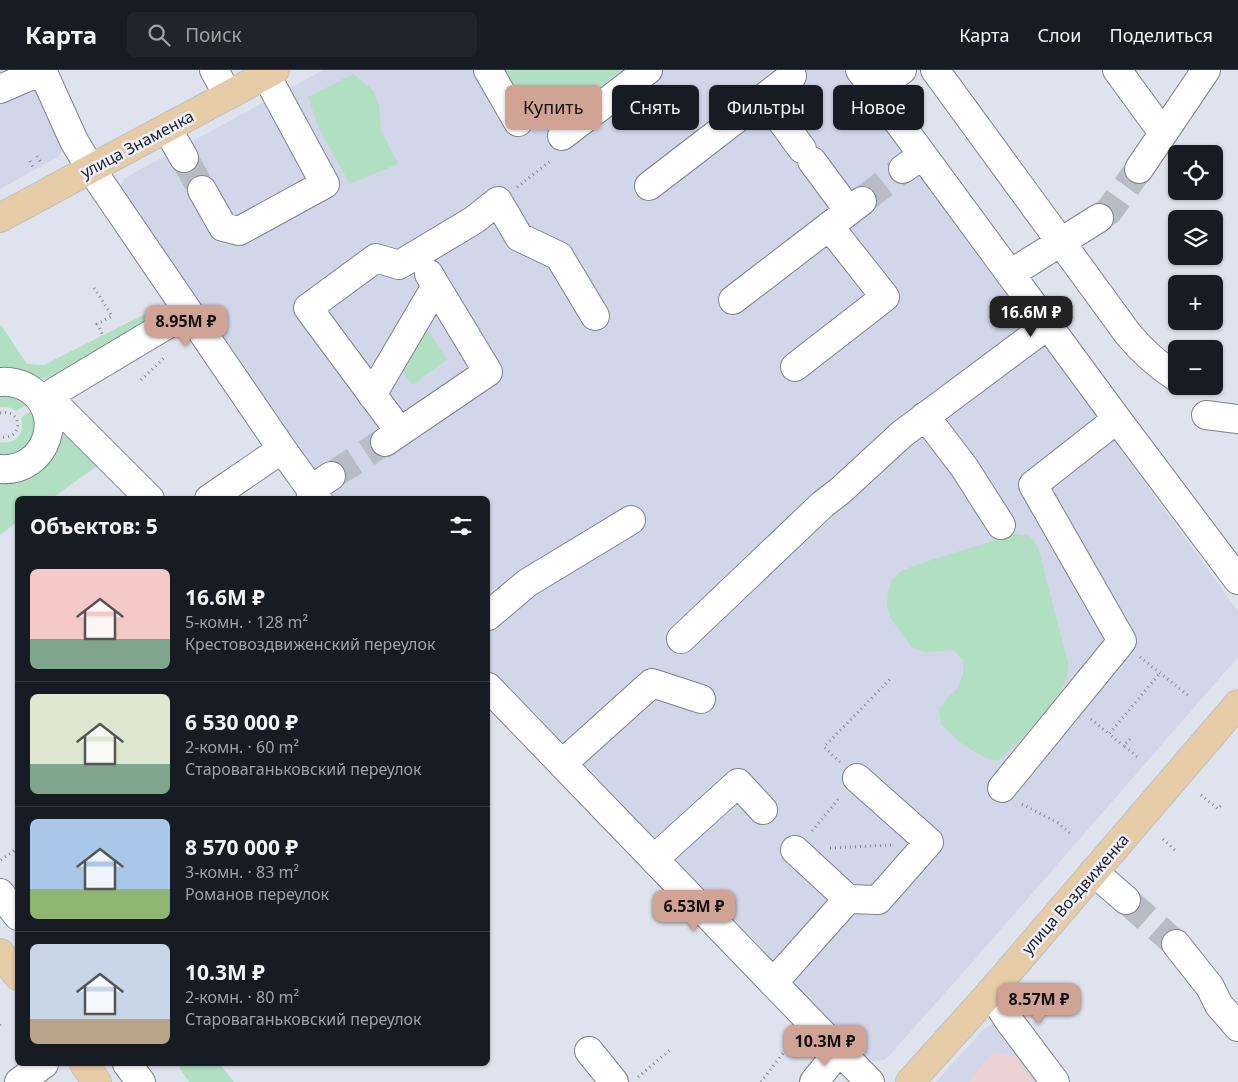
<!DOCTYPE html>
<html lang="ru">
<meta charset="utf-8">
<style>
:root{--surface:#171b24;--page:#20242c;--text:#f1f3f6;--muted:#9ea1a6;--line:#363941;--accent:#d1a395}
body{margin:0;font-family:"Noto Sans",sans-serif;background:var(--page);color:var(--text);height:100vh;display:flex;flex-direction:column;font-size:19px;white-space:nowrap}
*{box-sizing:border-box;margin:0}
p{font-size:16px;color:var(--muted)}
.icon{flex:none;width:28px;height:28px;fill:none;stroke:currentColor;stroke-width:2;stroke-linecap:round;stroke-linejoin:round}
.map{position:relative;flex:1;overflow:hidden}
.details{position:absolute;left:15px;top:426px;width:475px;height:570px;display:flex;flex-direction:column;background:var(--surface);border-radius:8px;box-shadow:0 1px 4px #0004}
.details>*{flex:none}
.guide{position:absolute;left:505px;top:15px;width:475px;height:45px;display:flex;gap:10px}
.buttons{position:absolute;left:1168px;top:75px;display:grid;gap:10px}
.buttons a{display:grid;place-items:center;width:55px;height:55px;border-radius:8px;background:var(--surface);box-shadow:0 1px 4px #0004;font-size:25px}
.price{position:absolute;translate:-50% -42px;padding:0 11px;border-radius:10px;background:var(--accent);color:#111;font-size:16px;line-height:32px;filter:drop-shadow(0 1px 2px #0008)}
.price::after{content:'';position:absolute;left:50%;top:30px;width:15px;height:11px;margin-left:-8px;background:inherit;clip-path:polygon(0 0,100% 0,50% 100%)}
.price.active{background:#222;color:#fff}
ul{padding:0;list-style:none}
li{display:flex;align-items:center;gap:15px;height:125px;padding:0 15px}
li+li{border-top:1px solid var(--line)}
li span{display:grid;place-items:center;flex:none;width:140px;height:100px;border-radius:8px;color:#555}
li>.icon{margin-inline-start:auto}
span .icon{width:60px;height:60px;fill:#fffc;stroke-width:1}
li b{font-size:21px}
h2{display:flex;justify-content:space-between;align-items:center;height:60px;padding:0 15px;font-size:21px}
.tag{padding:0 18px;border-radius:8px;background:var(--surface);box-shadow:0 1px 4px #0004;font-size:18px;line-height:45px}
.tag.active{background:var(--accent);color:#111}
header{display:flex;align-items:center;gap:30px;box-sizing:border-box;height:70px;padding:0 25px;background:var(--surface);border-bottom:1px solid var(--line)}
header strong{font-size:24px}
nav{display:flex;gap:28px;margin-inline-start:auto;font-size:18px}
.search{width:350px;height:45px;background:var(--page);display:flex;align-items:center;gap:12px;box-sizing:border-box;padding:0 18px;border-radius:8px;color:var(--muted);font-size:19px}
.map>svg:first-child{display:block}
.built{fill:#d1d6e8}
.medical{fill:#edd2d3}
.green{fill:#b0e0c1}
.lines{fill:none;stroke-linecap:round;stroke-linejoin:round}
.minor-tunnel{stroke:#b9bcc5;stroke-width:28;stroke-dasharray:28 14;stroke-linecap:butt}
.minor-casing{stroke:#7f828c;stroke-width:30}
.major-casing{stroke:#c1c1c2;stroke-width:30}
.path{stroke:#84878e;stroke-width:3;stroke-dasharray:1 4;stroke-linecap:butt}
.minor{stroke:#fff;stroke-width:28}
.major{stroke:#e6cba7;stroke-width:28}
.labels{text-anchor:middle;stroke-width:5;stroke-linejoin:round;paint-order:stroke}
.street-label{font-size:16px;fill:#202125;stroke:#edf0fb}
</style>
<header>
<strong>Карта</strong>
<div class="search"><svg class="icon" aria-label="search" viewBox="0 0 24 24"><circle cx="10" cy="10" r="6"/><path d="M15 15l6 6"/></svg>Поиск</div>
<nav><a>Карта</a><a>Слои</a><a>Поделиться</a></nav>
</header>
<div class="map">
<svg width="1238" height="1012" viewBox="0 0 1238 1012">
<rect width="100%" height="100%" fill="#dfe3ed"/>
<!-- built -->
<path class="built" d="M0 0H31L63 76 62 81 58 87 0 119Z
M323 0H845L1238 541V587L975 889 888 987 884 990 877 991H871L863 988 817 943 488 600V429H334L200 240 120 120 121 115 125 108 132 104Z
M993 955H998L1045 1012H936L983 960 987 957Z"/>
<!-- medical -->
<path class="medical" d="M993 982 1015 986 1034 1012H968Z"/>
<!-- green -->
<path class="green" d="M499 0H622L544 59Z
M353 4 374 21 379 36 381 60 398 94 350 114 319 59 308 27Z
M151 241 155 248 48 308 34 309 0 301V256L1 255 27 294 44 295Z
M422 251 447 290 412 315 396 294Z
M9 321 30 333 16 341C11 337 7 337 0 337V322Z
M34 339 38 357 23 383 0 388V372C15 375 26 363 21 348Z
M60 356 63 364 97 396 51 429H18L17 452 0 465V410Z
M1015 464 1030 466 1038 477 1068 593C1068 598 1068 604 1066 609 1057 637 1019 670 998 691L984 687 973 681 962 674 941 654 939 639 948 627 958 617 963 604V590L954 580 925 582 912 578 891 549 887 537 888 523 892 509 903 500 931 490Z
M177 994H220L234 1012H189Z"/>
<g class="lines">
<!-- minor-tunnel -->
<path class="minor-tunnel" d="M184 88 202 120
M862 131 903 99
M1099 148 1109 141 1139 99
M331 406 384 372
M1126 830 1176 874"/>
<!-- minor casing -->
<g class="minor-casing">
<path id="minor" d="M42 0 74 71 91 99 282 379 318 429
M214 0 228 25
M488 0 518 52
M860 0 1117 349 1238 510
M935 0 1128 264C1143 282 1156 294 1176 307
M1117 0 1163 63
M0 19 42 1
M875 20 902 0
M764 27 802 79
M167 58 184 88
M562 66 648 0
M812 91 849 141
M903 99 922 85
M1139 99 1206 0
M649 116 792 6
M202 120 223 157 239 161 325 114 266 5
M1010 204 1099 148
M733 230 862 131
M795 297 885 227 829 156
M0 312C9 311 18 313 26 317 68 341 47 403 0 399
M372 325 436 216 429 204
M48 327 150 429
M41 330 188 242
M1206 345 1238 349
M925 346 964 397 1001 455
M400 362 308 238 376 188 399 195 474 150 498 131 519 167 559 186 595 246
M385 372 488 302 436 216
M310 420 331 406
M209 429 282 379
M488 546 527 513 631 450
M681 569 823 434 840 421 902 364 1048 255
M488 617 810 951 870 1012
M562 694 652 613 701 629
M1002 718 1122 571 1033 415 1117 349
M795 780 848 829
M654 789 738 713 763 740
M1094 802 1126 830
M0 823 18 846
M1176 874 1210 917 1219 935 1238 957
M773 913 848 829 878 830 929 772 857 708
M991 922 1007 948 1055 1012
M589 981 614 1012
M127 994 141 1012
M19 1012 44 994
M814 1012 839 981"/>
</g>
<!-- major casing -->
<g class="major-casing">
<path id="major" d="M0 148 120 83 275 0
M0 883 18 906
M84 994 97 1012
M910 1012 991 922 1238 634"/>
</g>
<!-- path -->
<path class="path" d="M37 86 41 93
M30 91 33 97
M517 117 552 90
M94 218 112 246 97 254 102 264
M141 310 164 288
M0 343C23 338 24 371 0 367
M433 429 434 428
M1140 587 1190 627
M1091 649 1109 664
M1130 669 1124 676 1139 688
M1124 676 1109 664 1160 603
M840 692 824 677 892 607
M1201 725 1218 739 1222 734
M1022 734 1058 753 1072 765
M812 761 840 727
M1163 769 1177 782
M830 778 891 775
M1 790 18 778
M0 955 1 954
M638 1007 670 980
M761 1012 794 969"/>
<!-- minor -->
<use href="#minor" class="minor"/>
<!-- major -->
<use href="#major" class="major"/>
</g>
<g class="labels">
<!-- street labels -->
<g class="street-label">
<text transform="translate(137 74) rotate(-28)" y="6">улица Знаменка</text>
<text transform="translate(1075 824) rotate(-49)" y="6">улица Воздвиженка</text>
</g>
</g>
</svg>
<div class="buttons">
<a><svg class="icon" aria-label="locate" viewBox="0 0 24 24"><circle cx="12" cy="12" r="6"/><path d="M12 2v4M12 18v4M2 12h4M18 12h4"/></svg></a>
<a><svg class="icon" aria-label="layers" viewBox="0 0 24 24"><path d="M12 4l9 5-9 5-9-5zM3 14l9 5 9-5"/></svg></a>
<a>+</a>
<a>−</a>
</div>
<b class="price active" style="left:1031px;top:268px">16.6M ₽</b>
<b class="price" style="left:186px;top:277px">8.95M ₽</b>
<b class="price" style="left:694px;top:862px">6.53M ₽</b>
<b class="price" style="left:1039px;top:955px">8.57M ₽</b>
<b class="price" style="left:825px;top:997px">10.3M ₽</b>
<div class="guide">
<a class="tag active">Купить</a>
<a class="tag">Снять</a>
<a class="tag">Фильтры</a>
<a class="tag">Новое</a>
</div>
<section class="details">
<h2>Объектов: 5<svg class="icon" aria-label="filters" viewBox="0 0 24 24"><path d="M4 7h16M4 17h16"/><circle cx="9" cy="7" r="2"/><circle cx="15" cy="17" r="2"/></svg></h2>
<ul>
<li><span style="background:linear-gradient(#f6c9c9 70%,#7fa58c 0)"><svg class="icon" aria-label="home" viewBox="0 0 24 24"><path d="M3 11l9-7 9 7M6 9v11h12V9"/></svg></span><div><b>16.6M ₽</b><p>5-комн. · 128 m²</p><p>Крестовоздвиженский переулок</p></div></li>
<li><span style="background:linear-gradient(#dfe7d0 70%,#7fa58c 0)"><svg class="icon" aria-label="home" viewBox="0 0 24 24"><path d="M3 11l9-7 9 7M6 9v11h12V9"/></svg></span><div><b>6 530 000 ₽</b><p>2-комн. · 60 m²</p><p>Староваганьковский переулок</p></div></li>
<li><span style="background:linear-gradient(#a9c7e8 70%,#8fb573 0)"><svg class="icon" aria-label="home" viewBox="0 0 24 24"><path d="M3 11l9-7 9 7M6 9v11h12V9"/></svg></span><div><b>8 570 000 ₽</b><p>3-комн. · 83 m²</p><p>Романов переулок</p></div></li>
<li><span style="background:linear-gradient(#c9d6e8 75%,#b9a48a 0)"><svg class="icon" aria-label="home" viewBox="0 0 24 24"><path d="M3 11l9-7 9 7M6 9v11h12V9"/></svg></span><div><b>10.3M ₽</b><p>2-комн. · 80 m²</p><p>Староваганьковский переулок</p></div></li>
</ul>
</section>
</div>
